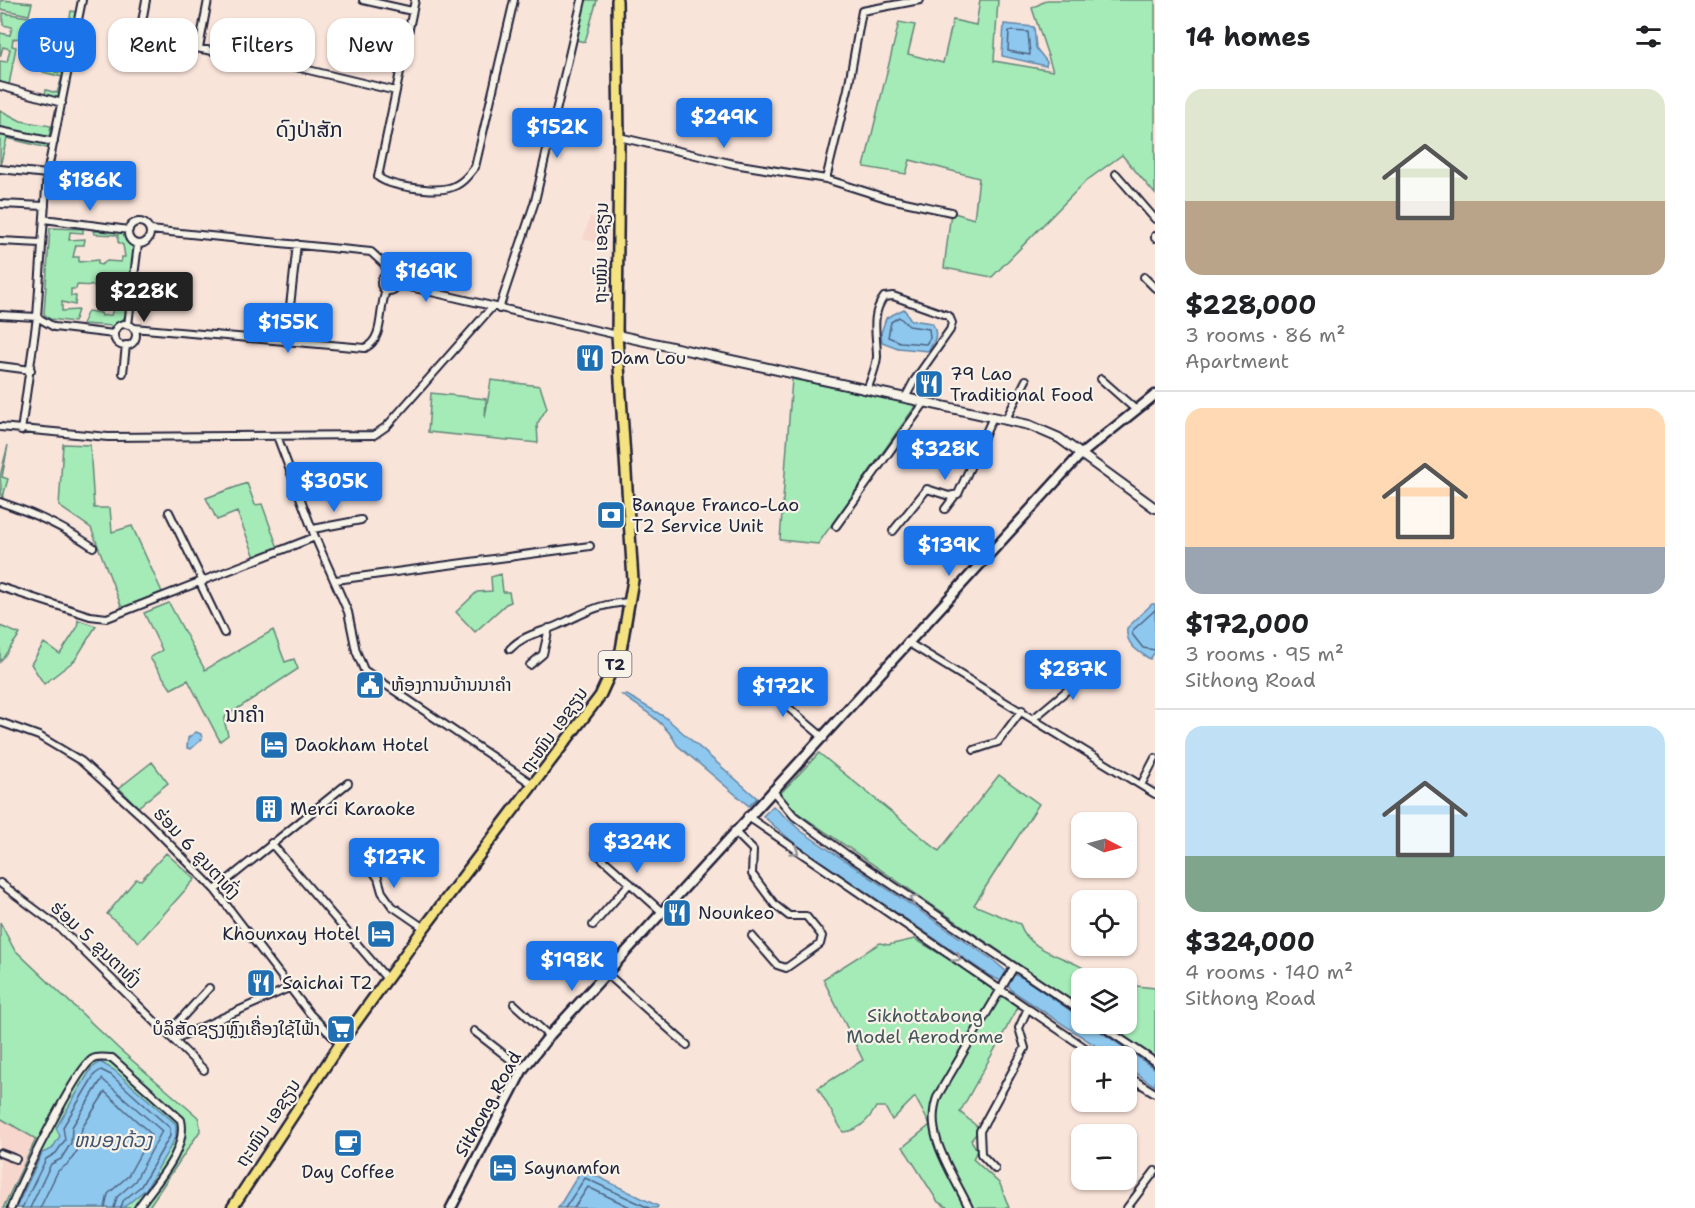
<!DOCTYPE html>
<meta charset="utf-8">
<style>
:root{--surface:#fff;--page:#f6f6f6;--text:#202124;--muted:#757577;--line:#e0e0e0;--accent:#1a73e8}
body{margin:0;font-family:"Shantell Sans","Noto Sans Lao",sans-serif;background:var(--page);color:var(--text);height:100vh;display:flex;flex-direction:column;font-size:22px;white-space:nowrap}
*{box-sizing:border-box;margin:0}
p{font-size:20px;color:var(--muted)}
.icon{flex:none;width:33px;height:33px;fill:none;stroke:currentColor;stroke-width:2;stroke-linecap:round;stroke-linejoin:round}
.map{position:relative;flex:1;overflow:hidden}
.side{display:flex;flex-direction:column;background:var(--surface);width:540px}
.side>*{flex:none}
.top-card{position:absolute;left:18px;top:18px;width:570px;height:54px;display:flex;gap:12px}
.needle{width:39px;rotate:96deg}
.controls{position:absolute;left:1071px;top:812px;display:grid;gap:12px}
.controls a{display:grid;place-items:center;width:66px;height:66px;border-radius:12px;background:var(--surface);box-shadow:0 2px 4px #0004;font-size:30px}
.price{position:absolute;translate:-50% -51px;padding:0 14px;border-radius:6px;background:var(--accent);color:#fff;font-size:20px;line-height:39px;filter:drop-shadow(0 2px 3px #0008)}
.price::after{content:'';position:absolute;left:50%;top:36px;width:18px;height:14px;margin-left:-9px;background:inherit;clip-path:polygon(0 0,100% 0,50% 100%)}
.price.active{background:#222;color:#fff}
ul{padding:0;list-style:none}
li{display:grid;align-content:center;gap:12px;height:318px;padding:0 30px}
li+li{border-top:2px solid var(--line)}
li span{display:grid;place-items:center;height:186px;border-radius:18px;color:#555}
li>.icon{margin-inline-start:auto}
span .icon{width:108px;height:108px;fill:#fffc;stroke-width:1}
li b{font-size:26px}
h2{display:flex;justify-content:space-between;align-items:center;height:72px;padding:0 30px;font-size:26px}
.chip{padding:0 21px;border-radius:18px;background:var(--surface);box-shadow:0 2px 4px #0004;font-size:21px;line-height:54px}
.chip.active{background:var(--accent);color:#fff}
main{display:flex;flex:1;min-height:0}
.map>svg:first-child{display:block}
.built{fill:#f6d6cd}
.green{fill:#a5ebb7;stroke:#648679;stroke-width:1.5}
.water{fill:#8fc8ee;stroke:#6386a6;stroke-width:1.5}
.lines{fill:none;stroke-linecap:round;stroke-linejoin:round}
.shore{stroke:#4e6483;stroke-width:1.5}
.minor-casing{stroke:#22223b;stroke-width:10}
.tertiary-casing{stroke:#22223b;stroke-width:12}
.secondary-casing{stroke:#22223b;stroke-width:13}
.primary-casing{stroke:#22223b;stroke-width:14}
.minor{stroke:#f7f3e8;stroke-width:6}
.tertiary{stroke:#f7f3e8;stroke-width:8}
.secondary{stroke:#f7f3e8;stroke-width:8}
.primary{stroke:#f5e381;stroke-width:9}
.oneway{stroke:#97959a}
.labels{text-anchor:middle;stroke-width:4.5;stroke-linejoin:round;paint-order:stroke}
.shield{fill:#f7f3e8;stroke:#62616f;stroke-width:1.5}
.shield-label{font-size:16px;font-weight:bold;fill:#22223b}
.street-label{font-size:18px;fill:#22223b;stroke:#f7f3e8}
.poi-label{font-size:18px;fill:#22223b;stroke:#f7f3e8;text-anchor:start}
.park-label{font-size:18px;fill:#43545a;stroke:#f7f3e8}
.water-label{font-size:20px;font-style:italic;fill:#435471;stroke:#f7f3e8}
.quarter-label{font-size:21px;fill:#22223b;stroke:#f7f3e8}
</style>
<main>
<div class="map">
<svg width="1155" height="1208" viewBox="0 0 1155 1208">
<rect width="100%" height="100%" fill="#f9e4da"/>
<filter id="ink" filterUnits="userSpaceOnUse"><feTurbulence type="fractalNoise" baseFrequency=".0167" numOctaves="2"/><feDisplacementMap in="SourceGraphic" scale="12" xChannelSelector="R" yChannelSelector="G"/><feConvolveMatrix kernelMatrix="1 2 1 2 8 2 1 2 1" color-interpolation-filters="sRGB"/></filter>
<g filter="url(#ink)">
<!-- built -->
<path class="built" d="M590 216 606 222 604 244 583 239Z
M0 1118 37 1139 3 1207 0 1206Z"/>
<!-- green -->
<path class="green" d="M1 0 32 3 29 15 0 9Z
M586 0H597L585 42 576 40Z
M980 0H998L994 61 1053 71 1032 8 1047 0H1155V194L1122 155 1086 181 992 277 944 268 951 212 974 219 979 178 910 160 906 174 864 167 899 22 915 25 908 54 943 63 953 20 976 25Z
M71 11 77 12 69 50 45 45 44 48H40L41 41 33 40 32 46 20 44V38L13 39 12 46 16 47 9 85 0 83V61L7 62 10 49 3 47 0 57V33L10 35 12 27 3 25V13L34 18 32 35 66 41Z
M46 62 56 65 55 72 65 73 57 105 43 102 46 90 57 93 62 77 43 72Z
M0 110 21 121 51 126 47 148 7 138 0 166Z
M50 228 83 229V233L70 232 69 240 85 239 84 245H76L73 257H79V262L98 260V264L101 265 107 261 121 262 122 257H125L123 245 118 242V235L95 234 93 231 124 232 134 247 126 316 113 326 82 324 88 311 101 313 102 316 111 315 114 307 121 303 118 291 104 290 105 283 97 282 96 286 77 285 76 289H71V296H76L75 305 62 302V311L78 310 74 322 50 319 44 314Z
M792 379 914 404V408L818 544 780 540Z
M491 380 540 386 547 408 537 424 538 443 428 432 431 393 486 399 485 418Z
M63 444 90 445 94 508H110L112 532 132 526 162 592 122 608 91 528 59 506Z
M8 445 2 477 8 479 2 500 0 476Z
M247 483 255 505 262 504 278 548 255 557 237 512 217 520 206 498Z
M501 574 503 592H509L511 602 506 604 475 632 456 612 477 592 492 591 491 577Z
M169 603 205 670 273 630 285 662 294 659 298 669 226 716 224 720 228 735 220 741 188 680 171 689 150 658 162 650 144 613Z
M78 620 96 626 75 660 44 684 31 664 44 643 60 654 77 628Z
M0 626 20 634 0 662Z
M819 753 939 851 999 775 1039 804 974 905 1020 924C1031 957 1077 956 1096 978H1082L1081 1007 798 813 779 795Z
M152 762 168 783 138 807 119 788Z
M166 853 195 879 139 942 107 914 136 879 141 880Z
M0 922 14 949 119 1049 199 1118 200 1131 148 1208H3L36 1139 0 1118Z
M915 939 1021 1002 960 1112 980 1129 971 1140 977 1150 973 1159 1000 1184 1009 1208H948L938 1202 903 1147 930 1125 915 1097 892 1120 885 1107H876C869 1120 859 1131 843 1132L818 1088 863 1060 823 979 880 943 888 945Z
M1136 986 1155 988V1057L1104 1023H1126L1127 998Z"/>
<!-- water -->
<path class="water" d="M1004 24 1034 27 1036 48 1047 62 1046 66 1002 56Z
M904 309 911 320 932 323C939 335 935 341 928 351L898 348 882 342 881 333 886 318Z
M1152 604H1155V652L1150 659C1137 651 1125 644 1127 628Z
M622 695H627L665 717 757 798 749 806 677 745C666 722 642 709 622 695Z
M196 732 201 734 202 739 191 749 187 748 188 738Z
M773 806 801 831 993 960 1007 972 1023 978 1081 1018 1082 1023H1088L1155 1069V1086L1127 1067 1126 1056H1111L1011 990 1008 984 990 976 794 843 763 816Z
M100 1062 114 1070 176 1124V1137L146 1189 123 1208H16L42 1153 52 1149 60 1136 56 1128 91 1069Z
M582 1169 658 1206 657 1208H558Z"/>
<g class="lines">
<!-- shore -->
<path class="shore" d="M1009 31 1028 32 1030 55 1008 51Z
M899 317 909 326 929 329 930 338 926 344 900 342 888 337 891 322Z
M1155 610 1133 630 1132 634 1143 648 1155 650
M22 1208 46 1159 56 1153 65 1140 63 1127 95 1074 101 1070 111 1075 170 1128V1136L141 1186 123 1201 121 1208
M30 1208 51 1164 61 1159 71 1143 72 1127 102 1079 162 1131 135 1181 117 1197 114 1208
M40 1208 58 1171 69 1163 79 1148 82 1128 105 1092 151 1134 128 1176 108 1194 105 1208
M565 1208 585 1178 649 1208
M574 1208 588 1187 632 1208"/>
<!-- minor casing -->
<g class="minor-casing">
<path id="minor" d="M146 0 139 38 275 62 396 91
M363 0 412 11
M415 0 378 177C390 187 434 192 449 188 461 185 468 176 475 167L514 0
M199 48 208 0
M0 86 62 103
M0 131 54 142
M619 137 734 164 826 179 886 198 951 212
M0 169 47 174
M1116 174 1155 219
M826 179 848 89 862 11 920 0
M0 204 45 206
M44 219 129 230
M128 233a11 11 0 1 1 22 0a11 11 0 1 1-22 0Z
M150 230 371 252 384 264 389 275
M1155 236V238
M0 241 41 243
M381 283a8 8 0 1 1 16 0a8 8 0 1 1-16 0Z
M1144 277 1155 288
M397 284 617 335
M499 309 535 201 582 0
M0 315 37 317 54 327 114 334
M114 335a11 11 0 1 1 22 0a11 11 0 1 1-22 0Z
M128 325 138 244
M133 328 365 348C385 338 378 309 386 291
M286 342 297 244
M0 366 31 370
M123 373 126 345
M1101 379 1136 410
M867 390C871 379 876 368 877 357 877 336 870 315 884 297L893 296 949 316 952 323 950 330 914 381 905 398
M1006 419 1026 380
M0 427 108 437 374 435 387 426 492 307
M21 431 37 317 47 174 82 0
M277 436 315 537 348 612 356 651 364 670 534 785
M0 502C33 513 64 527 93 547
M945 509 954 497
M169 512 203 582
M836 526 925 402
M313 529 361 520
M893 531 927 489 949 496 958 494 993 417
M336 580 590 546
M200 583 224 633
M0 587 90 616 107 618 315 537
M907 642 1155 794
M510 649C523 635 539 633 556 626 586 613 595 604 630 602
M530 665 543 654 549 628
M757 681 824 738
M1034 718 1077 682 1091 665
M0 722 39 736 81 761 146 820 215 890 310 1014 340 1044
M974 750 998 742 1022 710
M1141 785 1155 758
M772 790 794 816 846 854 1082 1012
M747 816 1097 1056
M734 831 753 850 752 874 775 905 789 916H806L822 936 820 944 786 968 777 965 752 936
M271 843 387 979
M596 853 662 912
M362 856 378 878 382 892 392 906 424 928
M0 883 60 928 204 1070
M215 890 348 783
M593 925 630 883
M606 973 687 1045
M514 1004 549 1036
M1097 1023 1155 1062
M474 1031 523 1069
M169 1032 209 988
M175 1039 291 987
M1126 1075 1155 1093
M0 1153 16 1159
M995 1169 981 1154 980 1131 1025 1048 1019 1028 1028 1008
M11 1208C19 1185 76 1068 93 1059 98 1056 106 1058 112 1058L181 1120C188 1151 155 1183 138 1208
M969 1208C953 1173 922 1134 938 1095L1014 967
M1127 1208 1155 1171"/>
</g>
<!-- tertiary casing -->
<g class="tertiary-casing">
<path id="tertiary" d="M617 335 1029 425 1059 438 1155 508"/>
</g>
<!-- secondary casing -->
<g class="secondary-casing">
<path id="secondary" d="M451 1208 523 1069 549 1036 1080 455 1155 395"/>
</g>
<!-- primary casing -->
<g class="primary-casing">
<path id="primary" d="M232 1208 340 1044 424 928 600 696 621 650 633 580 617 335 619 137 617 0"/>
</g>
<!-- minor -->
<use href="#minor" class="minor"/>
<!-- tertiary -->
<use href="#tertiary" class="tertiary"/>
<!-- secondary -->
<use href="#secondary" class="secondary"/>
<!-- primary -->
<use href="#primary" class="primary"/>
</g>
<!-- one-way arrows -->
<defs><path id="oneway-chevron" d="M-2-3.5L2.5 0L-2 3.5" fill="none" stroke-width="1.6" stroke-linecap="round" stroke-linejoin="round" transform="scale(1.5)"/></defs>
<g class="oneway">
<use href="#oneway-chevron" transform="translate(795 851) rotate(34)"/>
<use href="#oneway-chevron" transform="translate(914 899) rotate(-147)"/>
<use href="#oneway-chevron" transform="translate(957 958) rotate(34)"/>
</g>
</g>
<!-- icons -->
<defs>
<g id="restaurant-square" transform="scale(1.5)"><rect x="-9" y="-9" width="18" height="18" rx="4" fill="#1f6fb2" stroke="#f7f3e8"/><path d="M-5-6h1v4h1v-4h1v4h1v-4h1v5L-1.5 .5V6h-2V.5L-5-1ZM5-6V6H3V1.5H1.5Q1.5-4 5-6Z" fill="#fff"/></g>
<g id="bank-square" transform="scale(1.5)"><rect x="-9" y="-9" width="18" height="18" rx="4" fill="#1f6fb2" stroke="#f7f3e8"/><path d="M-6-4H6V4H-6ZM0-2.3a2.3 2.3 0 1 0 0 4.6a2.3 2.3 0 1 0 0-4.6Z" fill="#fff"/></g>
<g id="civic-square" transform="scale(1.5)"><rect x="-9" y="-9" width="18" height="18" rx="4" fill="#1f6fb2" stroke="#f7f3e8"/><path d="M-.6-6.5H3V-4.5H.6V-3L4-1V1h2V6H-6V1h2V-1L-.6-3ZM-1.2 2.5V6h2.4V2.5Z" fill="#fff"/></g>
<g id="hotel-square" transform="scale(1.5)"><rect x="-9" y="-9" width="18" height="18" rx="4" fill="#1f6fb2" stroke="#f7f3e8"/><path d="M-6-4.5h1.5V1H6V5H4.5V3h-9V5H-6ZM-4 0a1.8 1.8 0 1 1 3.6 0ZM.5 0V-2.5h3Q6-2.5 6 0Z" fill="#fff"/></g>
<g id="building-square" transform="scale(1.5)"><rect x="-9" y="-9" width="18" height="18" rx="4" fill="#1f6fb2" stroke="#f7f3e8"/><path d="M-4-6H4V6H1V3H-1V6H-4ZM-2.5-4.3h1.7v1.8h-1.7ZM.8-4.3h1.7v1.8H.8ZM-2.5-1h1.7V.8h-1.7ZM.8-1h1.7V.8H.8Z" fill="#fff"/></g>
<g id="supermarket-square" transform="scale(1.5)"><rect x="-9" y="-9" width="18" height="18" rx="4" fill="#1f6fb2" stroke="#f7f3e8"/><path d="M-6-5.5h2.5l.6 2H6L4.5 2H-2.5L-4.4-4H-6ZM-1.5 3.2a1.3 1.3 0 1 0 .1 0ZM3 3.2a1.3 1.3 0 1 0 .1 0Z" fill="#fff"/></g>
<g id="cafe-square" transform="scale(1.5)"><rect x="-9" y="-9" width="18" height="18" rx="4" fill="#1f6fb2" stroke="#f7f3e8"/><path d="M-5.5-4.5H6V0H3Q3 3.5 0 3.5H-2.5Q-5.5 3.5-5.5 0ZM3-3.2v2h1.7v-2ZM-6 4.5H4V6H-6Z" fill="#fff"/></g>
</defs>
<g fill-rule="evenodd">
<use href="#restaurant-square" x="590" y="358"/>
<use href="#restaurant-square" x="929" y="384"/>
<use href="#bank-square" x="611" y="515"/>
<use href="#civic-square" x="370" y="685"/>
<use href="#hotel-square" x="274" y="745"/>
<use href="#building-square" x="269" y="809"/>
<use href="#restaurant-square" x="677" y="913"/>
<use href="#hotel-square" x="381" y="934"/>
<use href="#restaurant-square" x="261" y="983"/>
<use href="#supermarket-square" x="341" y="1029"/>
<use href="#cafe-square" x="348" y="1143"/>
<use href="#hotel-square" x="503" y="1168"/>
</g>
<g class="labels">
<!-- shield labels -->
<rect class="shield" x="598.5" y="651" width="33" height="26" rx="4.5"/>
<g class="shield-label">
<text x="615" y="670">T2</text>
</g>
<!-- street labels -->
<g class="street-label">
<text transform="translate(601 253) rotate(-89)" y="6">ຖະໜົນ ເອຊຽນ</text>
<text transform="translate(554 730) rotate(-54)" y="6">ຖະໜົນ ເອຊຽນ</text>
<text transform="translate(197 853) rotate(47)" y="6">ຮ່ອມ 6 ຂູນຕາທົ່ງ</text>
<text transform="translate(96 944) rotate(43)" y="6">ຮ່ອມ 5 ຂູນຕາທົ່ງ</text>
<text transform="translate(488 1104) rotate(-61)" y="6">Sithong Road</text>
<text transform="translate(268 1123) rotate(-56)" y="6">ຖະໜົນ ເອຊຽນ</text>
</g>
<!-- poi labels -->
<g class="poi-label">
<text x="611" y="364">Dam Lou</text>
<text x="950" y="380">79 Lao<tspan x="950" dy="21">Traditional Food</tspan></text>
<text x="632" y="511">Banque Franco-Lao<tspan x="632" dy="21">T2 Service Unit</tspan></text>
<text x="391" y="691">ຫ້ອງການບ້ານນາຄໍາ</text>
<text x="295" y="751">Daokham Hotel</text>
<text x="290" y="815">Merci Karaoke</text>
<text x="698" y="919">Nounkeo</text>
<text x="360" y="940" text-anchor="end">Khounxay Hotel</text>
<text x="282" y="989">Saichai T2</text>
<text x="320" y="1035" text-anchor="end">ບໍລິສັດຊຽງຫຼົງເຄື່ອງໃຊ້ໄຟ້າ</text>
<text x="524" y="1174">Saynamfon</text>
<text x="348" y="1178" text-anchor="middle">Day Coffee</text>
</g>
<!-- park labels -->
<g class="park-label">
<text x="925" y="1022">Sikhottabong<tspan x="925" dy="21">Model Aerodrome</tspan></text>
</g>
<!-- water labels -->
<g class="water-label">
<text x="113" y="1147">ຫນອງດ້ວງ</text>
</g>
<!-- quarter labels -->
<g class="quarter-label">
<text x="309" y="137">ດົງປ່າສັກ</text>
<text x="245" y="722">ນາຄຳ</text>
</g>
</g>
</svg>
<div class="controls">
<a><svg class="needle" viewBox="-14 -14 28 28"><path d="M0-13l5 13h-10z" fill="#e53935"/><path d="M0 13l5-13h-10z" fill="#757577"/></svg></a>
<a><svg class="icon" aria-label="locate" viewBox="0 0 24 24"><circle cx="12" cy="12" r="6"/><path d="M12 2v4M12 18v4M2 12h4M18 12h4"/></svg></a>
<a><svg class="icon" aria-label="layers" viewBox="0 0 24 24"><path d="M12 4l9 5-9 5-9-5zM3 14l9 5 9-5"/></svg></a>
<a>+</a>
<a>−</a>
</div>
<b class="price" style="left:724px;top:149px">$249K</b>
<b class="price" style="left:557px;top:159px">$152K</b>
<b class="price" style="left:90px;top:212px">$186K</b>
<b class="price" style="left:426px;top:303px">$169K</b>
<b class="price active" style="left:144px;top:323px">$228K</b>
<b class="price" style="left:288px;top:354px">$155K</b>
<b class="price" style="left:945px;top:481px">$328K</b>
<b class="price" style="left:334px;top:513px">$305K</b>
<b class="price" style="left:949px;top:577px">$139K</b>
<b class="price" style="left:1073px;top:701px">$287K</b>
<b class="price" style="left:783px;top:718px">$172K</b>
<b class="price" style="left:637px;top:874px">$324K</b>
<b class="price" style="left:394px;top:889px">$127K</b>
<b class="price" style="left:572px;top:992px">$198K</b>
<div class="top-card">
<a class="chip active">Buy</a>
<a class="chip">Rent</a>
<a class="chip">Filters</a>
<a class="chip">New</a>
</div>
</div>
<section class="side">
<h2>14 homes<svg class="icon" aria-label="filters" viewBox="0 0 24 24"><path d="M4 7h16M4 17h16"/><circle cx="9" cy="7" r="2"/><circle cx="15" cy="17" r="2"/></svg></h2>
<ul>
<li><span style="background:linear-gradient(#dfe7d0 60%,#b9a48a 0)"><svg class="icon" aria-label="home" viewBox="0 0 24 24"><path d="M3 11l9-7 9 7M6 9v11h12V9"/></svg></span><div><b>$228,000</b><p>3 rooms · 86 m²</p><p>Apartment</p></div></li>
<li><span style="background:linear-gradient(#ffd9b3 75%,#9aa5b1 0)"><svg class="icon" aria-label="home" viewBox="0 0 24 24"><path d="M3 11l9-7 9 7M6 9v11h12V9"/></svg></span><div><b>$172,000</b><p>3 rooms · 95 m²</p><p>Sithong Road</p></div></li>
<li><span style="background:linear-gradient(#bfe0f5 70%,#7fa58c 0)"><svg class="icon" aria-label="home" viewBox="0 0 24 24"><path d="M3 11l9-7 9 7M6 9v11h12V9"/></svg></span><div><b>$324,000</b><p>4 rooms · 140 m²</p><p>Sithong Road</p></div></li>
</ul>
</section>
</main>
